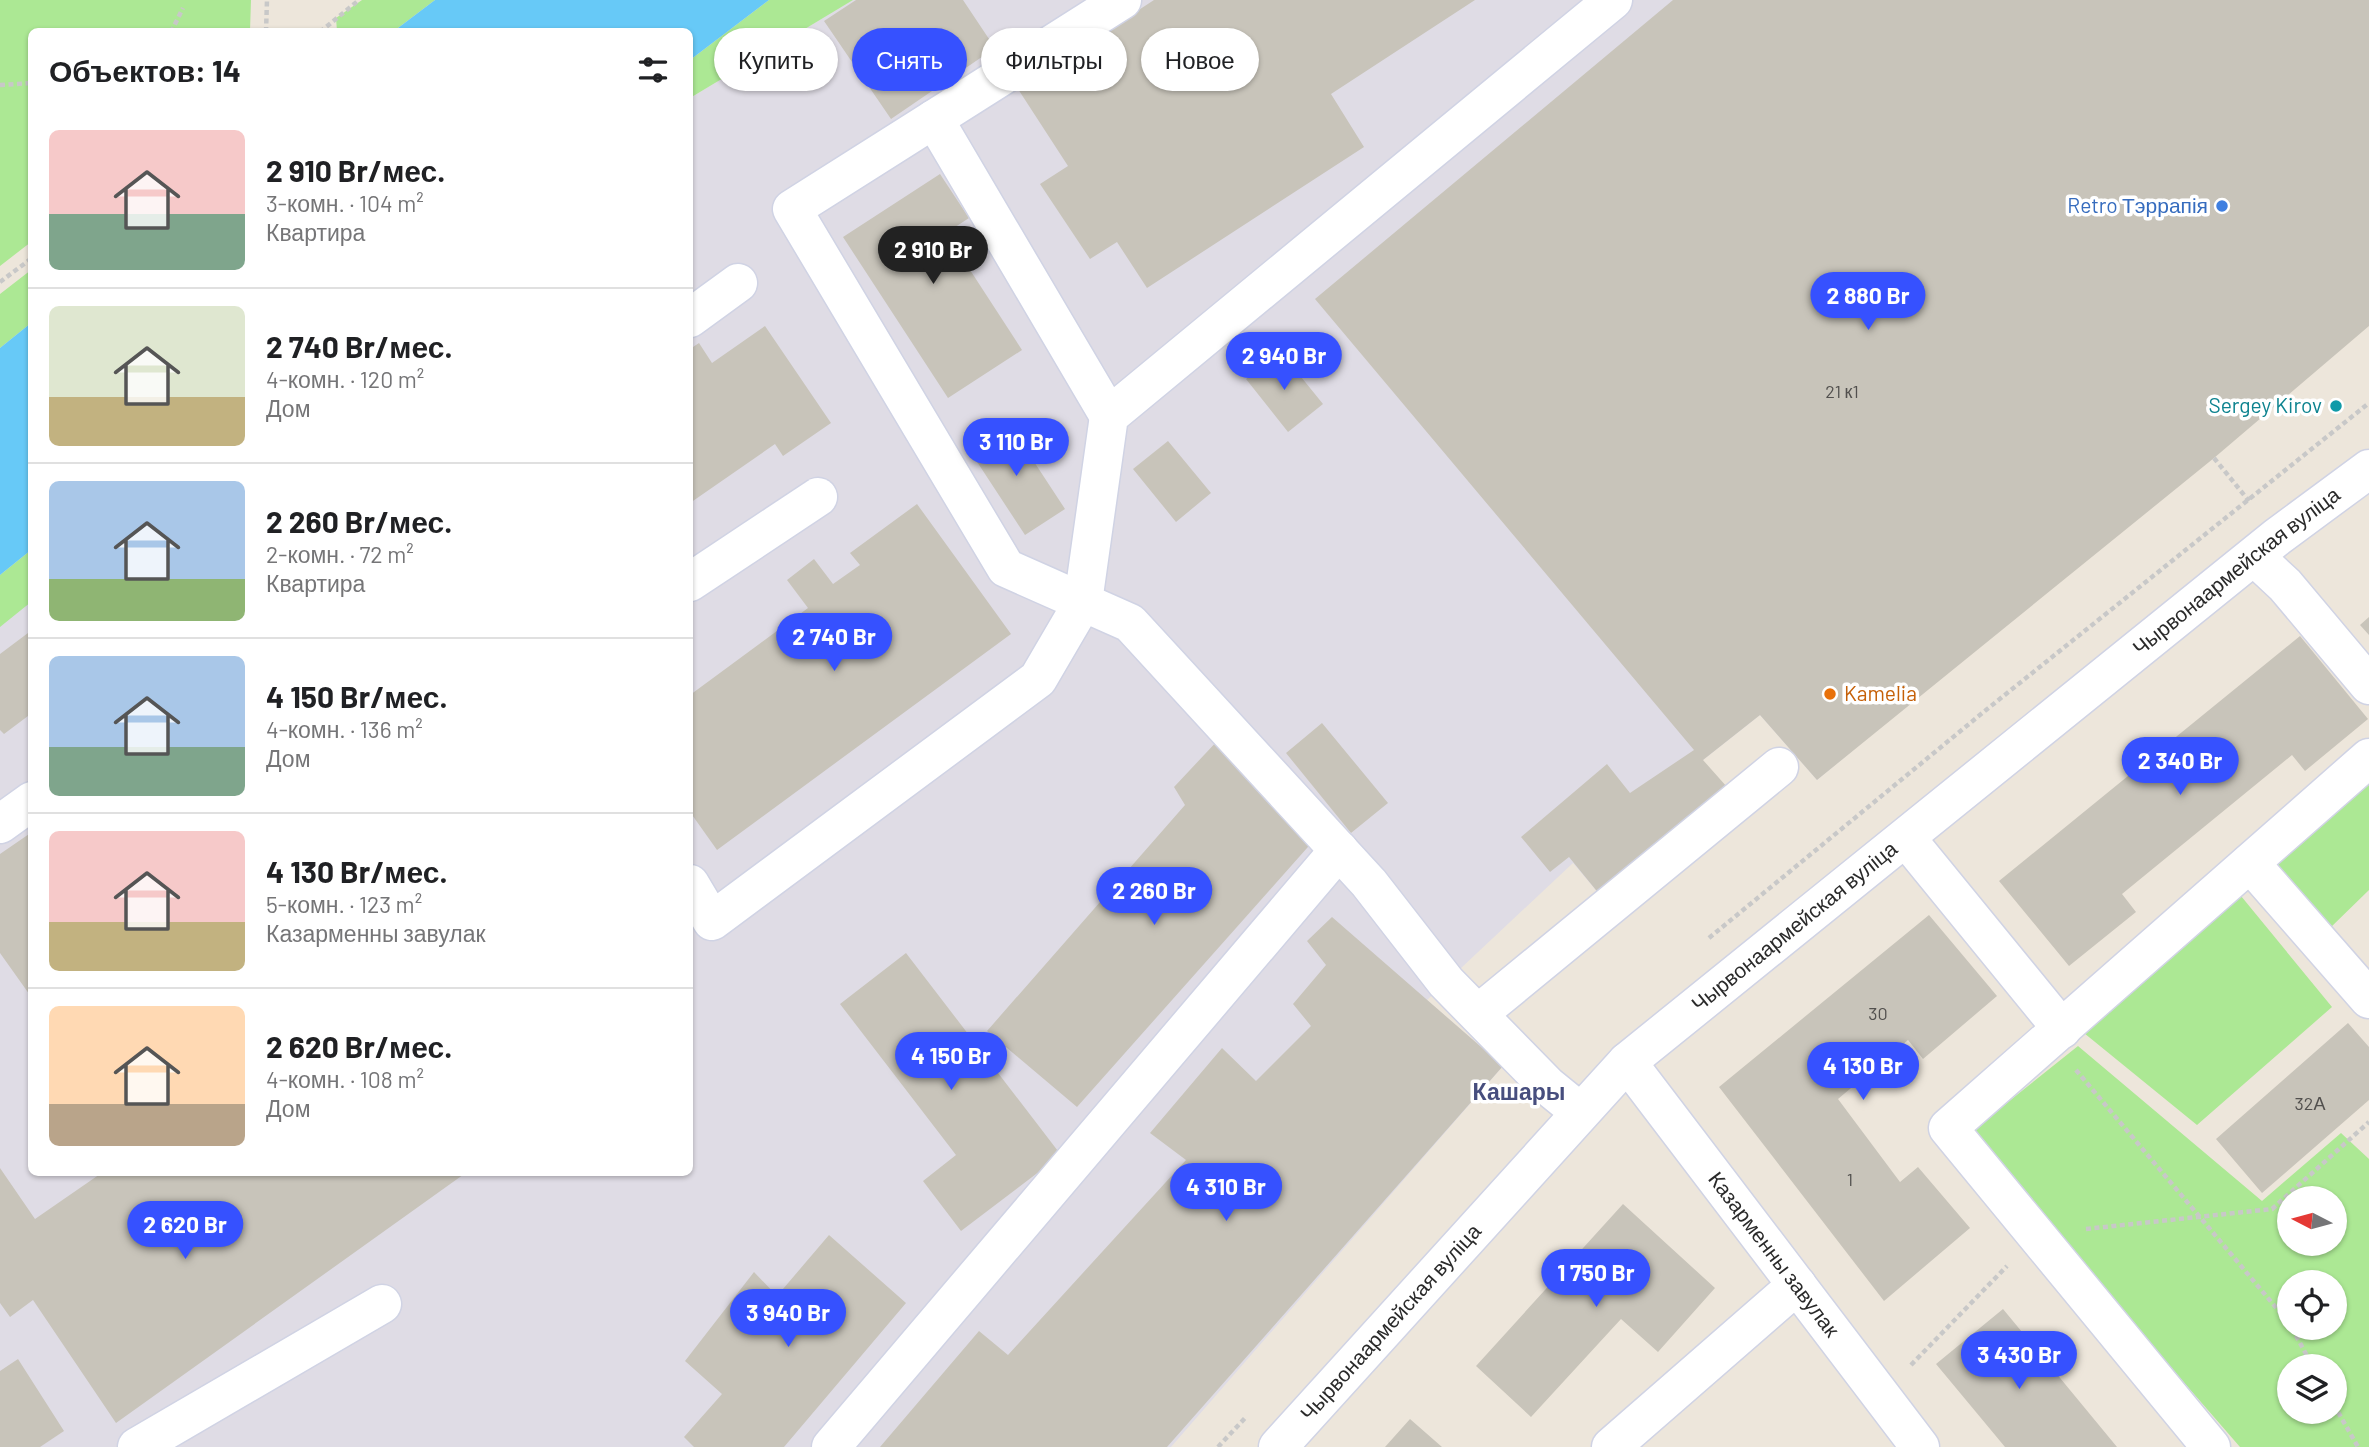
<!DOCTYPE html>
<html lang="ru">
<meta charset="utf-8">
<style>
:root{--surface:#fff;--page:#f6f6f6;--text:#202124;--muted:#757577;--line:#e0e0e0;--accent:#3651ff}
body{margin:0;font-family:Barlow,sans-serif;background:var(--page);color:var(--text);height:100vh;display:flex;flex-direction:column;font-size:26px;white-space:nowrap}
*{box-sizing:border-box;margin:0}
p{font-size:23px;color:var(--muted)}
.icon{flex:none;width:38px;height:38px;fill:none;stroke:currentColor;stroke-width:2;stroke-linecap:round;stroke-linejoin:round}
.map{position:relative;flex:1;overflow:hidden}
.sheet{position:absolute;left:28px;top:28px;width:665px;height:1148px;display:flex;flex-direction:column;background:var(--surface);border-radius:10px;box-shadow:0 2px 5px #0004}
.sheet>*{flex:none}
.guide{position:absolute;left:714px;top:28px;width:665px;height:63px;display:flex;gap:14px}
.needle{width:46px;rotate:276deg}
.buttons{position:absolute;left:2277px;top:1186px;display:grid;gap:14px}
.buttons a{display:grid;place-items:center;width:70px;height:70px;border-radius:50%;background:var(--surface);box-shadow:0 2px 5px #0004;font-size:35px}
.price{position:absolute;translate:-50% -60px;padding:0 16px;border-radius:24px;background:var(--accent);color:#fff;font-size:23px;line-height:46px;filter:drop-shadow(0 2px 4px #0008)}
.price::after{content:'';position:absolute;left:50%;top:42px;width:21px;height:16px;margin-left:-10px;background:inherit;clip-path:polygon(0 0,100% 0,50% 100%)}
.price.on{background:#222;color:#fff}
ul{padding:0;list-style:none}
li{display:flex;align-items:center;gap:21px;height:175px;padding:0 21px}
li+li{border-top:2px solid var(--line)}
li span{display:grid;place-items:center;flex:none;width:196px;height:140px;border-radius:10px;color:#555}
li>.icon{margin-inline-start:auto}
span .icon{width:84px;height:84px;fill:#fffc;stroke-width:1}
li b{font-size:30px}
h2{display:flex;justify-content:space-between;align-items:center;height:84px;padding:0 21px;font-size:30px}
.pill{padding:0 24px;border-radius:32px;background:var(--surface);box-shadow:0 2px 5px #0004;font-size:24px;line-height:63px}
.pill.on{background:var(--accent);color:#fff}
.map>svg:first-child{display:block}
.industrial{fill:#dfdce5}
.green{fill:#ace894;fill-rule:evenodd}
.water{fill:#67c9f7}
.building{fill:#c8c4ba}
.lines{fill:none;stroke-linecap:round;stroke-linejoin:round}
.minor-casing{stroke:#d0d3e4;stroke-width:41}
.path{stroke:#c8c8c8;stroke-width:4.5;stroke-dasharray:5 3.5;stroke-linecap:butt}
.minor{stroke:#fff;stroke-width:38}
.shop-dot{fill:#3f7fe0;stroke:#fff;stroke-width:2.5}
.culture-dot{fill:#0f9aa8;stroke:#fff;stroke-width:2.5}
.food-dot{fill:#e8710a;stroke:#fff;stroke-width:2.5}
.labels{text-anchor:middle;stroke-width:7;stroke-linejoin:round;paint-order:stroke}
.number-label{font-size:18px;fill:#52504e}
.shop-label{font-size:21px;fill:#366cbe;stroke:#fff;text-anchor:end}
.culture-label{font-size:21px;fill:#0d838f;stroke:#fff;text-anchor:end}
.street-label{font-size:21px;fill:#2a2a2a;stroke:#fff}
.food-label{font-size:21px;fill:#c56008;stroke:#fff;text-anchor:start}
.neighbourhood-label{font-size:23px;font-weight:bold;fill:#474e7e;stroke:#fff}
</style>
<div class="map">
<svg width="2369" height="1447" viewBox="0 0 2369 1447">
<rect width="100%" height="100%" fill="#ede6db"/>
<!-- industrial -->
<path class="industrial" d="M853 0H2369V323L1817 780 1760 715 1703 760 1600 895 1573 863 1427 1000 1503 1066 1171 1447H0V621L31 596 32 1172H690V98Z"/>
<!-- green -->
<path class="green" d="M0 0H251L250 31 32 32 31 242 0 266Z
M362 0H435L394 31H337L336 18Z
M769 0H853L690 98V60Z
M31 270V323L0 348V294Z
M31 550V602L0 627V575Z
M2369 780V890L2329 929 2273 867Z
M2241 896 2332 1007 2197 1125 2084 1033Z
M2078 1046 2262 1201 2341 1133 2369 1159V1447H2240L1968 1134ZM2289 1199H2334V1244H2289ZM2289 1283H2334V1328H2289ZM2289 1367H2334V1412H2289Z"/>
<!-- water -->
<path class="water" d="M435 0H769L690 60V32L394 31Z
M31 323V550L0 575V348Z"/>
<!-- building -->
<path class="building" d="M856 0H963L995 48 891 119 824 21Z
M1154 0H1475L1331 94 1364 147 1147 288 1117 242 1090 259 1040 184 1068 166 1018 89Z
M1673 0H2369V326L2214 458 1817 780 1760 715 1703 760 1727 787 1600 895 1569 857 1550 872 1521 837 1607 764 1630 793 1694 750 1315 299Z
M940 174 969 218 946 233 1022 350 948 398 843 237Z
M765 326 831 423 783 456 775 444 690 503V349L699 343 712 363Z
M1280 351 1323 404 1288 432 1246 379Z
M1008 422 1065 509 1025 535 968 448Z
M1168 441 1211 493 1176 522 1133 469Z
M917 504 1011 634 717 850 690 812V695L808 608 787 580 814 559 833 584 860 565 850 553Z
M2369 617V635L2360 625Z
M32 630V713L4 734 0 730V654Z
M2300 636 2368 719 2305 771 2292 755 2122 894 2136 912 2069 966 1999 881Z
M1322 723 1388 803 1351 833 1286 753Z
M1220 738 1315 839 1077 1107 987 1031 1185 805 1174 787Z
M32 832V998L0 953V854Z
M1929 915 1997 996 1923 1059 1908 1040 1838 1099 1900 1182 1918 1167 1970 1228 1884 1301 1719 1087Z
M1332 917 1503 1066 1167 1447H880L979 1331 1008 1355 1186 1160 1150 1133 1222 1048 1256 1081 1311 1026 1293 1004 1326 965 1307 941Z
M906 953 1061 1155 961 1231 923 1181 956 1155 840 1004Z
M2348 1023 2369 1047V1100L2262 1193 2216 1139Z
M0 1168 35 1219 103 1172H467L116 1423 33 1300 10 1317 0 1303Z
M1623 1204 1715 1288 1658 1352 1621 1319 1531 1417 1476 1366Z
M829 1235 906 1303 784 1447H694L684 1437 722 1394 685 1361 754 1272 777 1296Z
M2003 1309 2117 1447H2005L1936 1364Z
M18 1359 64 1431 40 1447H0V1371Z
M1410 1419 1442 1447H1385Z"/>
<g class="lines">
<!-- minor casing -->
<g class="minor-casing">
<g id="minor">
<path d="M1122 0 792 209 1006 568 1130 623 1369 883 1446 982 1548 1086 1580 1112"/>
<path d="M934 119 1109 416"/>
<path d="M690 318 738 283"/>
<path d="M2255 557 2285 585 2369 685"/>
<path d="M690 582 818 497"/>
<path d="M0 824 32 801"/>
<path d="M1906 838 2062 1029"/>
<path d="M2250 863 2369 999"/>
<path d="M690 884 712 921 1038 679 1083 602 1109 416 1613 0"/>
<path d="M1478 1014 1779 767"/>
<path id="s1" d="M1627 1062 1920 1447"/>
<path d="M137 1447 382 1304"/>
<path d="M831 1447 1339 850"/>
<path id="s2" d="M1278 1447 1627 1062 2277 537 2369 469"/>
<path d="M1611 1447 1797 1285"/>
<path d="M2211 1447 1948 1128 2369 758"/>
</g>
</g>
<!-- path -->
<path class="path" d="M171 32 183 8
M266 32 267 0
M320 32 359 0
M0 85 32 83
M0 282 32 258
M2214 458 2249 501
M1709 938 1986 710 2369 403
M2076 1070 2289 1323
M2086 1229 2272 1209 2369 1122
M2292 1328 2313 1367
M1911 1365 2007 1266
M2334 1405 2358 1447
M1218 1447 1246 1417"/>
<!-- minor -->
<use href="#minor" class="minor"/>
</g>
<!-- markers -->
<circle class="shop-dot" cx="2222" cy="206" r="7"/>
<circle class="culture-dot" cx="2336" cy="406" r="7"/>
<circle class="food-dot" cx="1830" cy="694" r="7"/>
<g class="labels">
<!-- number labels -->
<g class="number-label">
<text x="1842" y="398">21 к1</text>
<text x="1878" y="1020">30</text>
<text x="2310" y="1110">32А</text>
<text x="1850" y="1186">1</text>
</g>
<!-- shop labels -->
<g class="shop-label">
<text x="2208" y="213">Retro Тэррапія</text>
</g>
<!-- culture labels -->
<g class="culture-label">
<text x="2322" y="413">Sergey Kirov</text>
</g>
<!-- street labels -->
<g class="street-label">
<text dy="7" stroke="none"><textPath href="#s2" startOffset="1302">Чырвонаармейская вуліца</textPath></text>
<text dy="7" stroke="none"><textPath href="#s2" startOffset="735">Чырвонаармейская вуліца</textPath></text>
<text dy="7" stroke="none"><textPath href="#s1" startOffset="242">Казарменны завулак</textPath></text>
<text dy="7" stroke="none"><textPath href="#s2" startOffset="168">Чырвонаармейская вуліца</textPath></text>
</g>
<!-- food labels -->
<g class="food-label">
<text x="1844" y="701">Kamelia</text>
</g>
<!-- neighbourhood labels -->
<g class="neighbourhood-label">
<text x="1519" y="1100">Кашары</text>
</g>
</g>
</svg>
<div class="buttons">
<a><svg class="needle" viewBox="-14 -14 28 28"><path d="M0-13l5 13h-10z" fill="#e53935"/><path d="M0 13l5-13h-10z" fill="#757577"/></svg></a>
<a><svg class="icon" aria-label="locate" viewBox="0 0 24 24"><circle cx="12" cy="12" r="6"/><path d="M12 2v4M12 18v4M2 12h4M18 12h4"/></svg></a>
<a><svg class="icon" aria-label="layers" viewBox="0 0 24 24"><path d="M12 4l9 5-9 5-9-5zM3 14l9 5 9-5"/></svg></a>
</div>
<b class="price on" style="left:933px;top:286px">2 910 Br</b>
<b class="price" style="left:1868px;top:332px">2 880 Br</b>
<b class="price" style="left:1284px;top:392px">2 940 Br</b>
<b class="price" style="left:1016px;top:478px">3 110 Br</b>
<b class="price" style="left:834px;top:673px">2 740 Br</b>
<b class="price" style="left:2180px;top:797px">2 340 Br</b>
<b class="price" style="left:1154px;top:927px">2 260 Br</b>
<b class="price" style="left:951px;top:1092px">4 150 Br</b>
<b class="price" style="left:1863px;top:1102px">4 130 Br</b>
<b class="price" style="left:1226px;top:1223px">4 310 Br</b>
<b class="price" style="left:185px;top:1261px">2 620 Br</b>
<b class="price" style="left:1596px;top:1309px">1 750 Br</b>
<b class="price" style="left:788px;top:1349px">3 940 Br</b>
<b class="price" style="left:2019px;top:1391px">3 430 Br</b>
<div class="guide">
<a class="pill">Купить</a>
<a class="pill on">Снять</a>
<a class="pill">Фильтры</a>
<a class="pill">Новое</a>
</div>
<section class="sheet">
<h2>Объектов: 14<svg class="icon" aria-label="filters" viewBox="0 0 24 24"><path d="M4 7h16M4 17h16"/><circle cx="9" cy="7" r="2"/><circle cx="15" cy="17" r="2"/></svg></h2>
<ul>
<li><span style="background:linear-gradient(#f6c9c9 60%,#7fa58c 0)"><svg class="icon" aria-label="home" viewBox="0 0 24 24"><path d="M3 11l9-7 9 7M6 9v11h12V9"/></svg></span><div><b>2 910 Br/мес.</b><p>3-комн. · 104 m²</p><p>Квартира</p></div></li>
<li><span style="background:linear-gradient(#dfe7d0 65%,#c2b280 0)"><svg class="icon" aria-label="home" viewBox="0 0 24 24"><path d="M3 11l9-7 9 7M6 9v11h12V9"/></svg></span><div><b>2 740 Br/мес.</b><p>4-комн. · 120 m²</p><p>Дом</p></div></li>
<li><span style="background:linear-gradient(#a9c7e8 70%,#8fb573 0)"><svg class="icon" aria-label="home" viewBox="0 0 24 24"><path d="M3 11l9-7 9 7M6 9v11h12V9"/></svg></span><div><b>2 260 Br/мес.</b><p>2-комн. · 72 m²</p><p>Квартира</p></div></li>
<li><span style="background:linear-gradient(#a9c7e8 65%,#7fa58c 0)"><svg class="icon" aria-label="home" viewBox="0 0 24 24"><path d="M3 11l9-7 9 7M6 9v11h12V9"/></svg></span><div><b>4 150 Br/мес.</b><p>4-комн. · 136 m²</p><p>Дом</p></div></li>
<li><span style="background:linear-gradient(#f6c9c9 65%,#c2b280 0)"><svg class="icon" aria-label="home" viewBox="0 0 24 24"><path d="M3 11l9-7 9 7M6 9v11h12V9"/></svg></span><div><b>4 130 Br/мес.</b><p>5-комн. · 123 m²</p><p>Казарменны завулак</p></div></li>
<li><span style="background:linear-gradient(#ffd9b3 70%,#b9a48a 0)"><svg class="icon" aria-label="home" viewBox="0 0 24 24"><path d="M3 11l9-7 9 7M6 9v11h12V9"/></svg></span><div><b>2 620 Br/мес.</b><p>4-комн. · 108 m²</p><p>Дом</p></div></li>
</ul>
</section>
</div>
